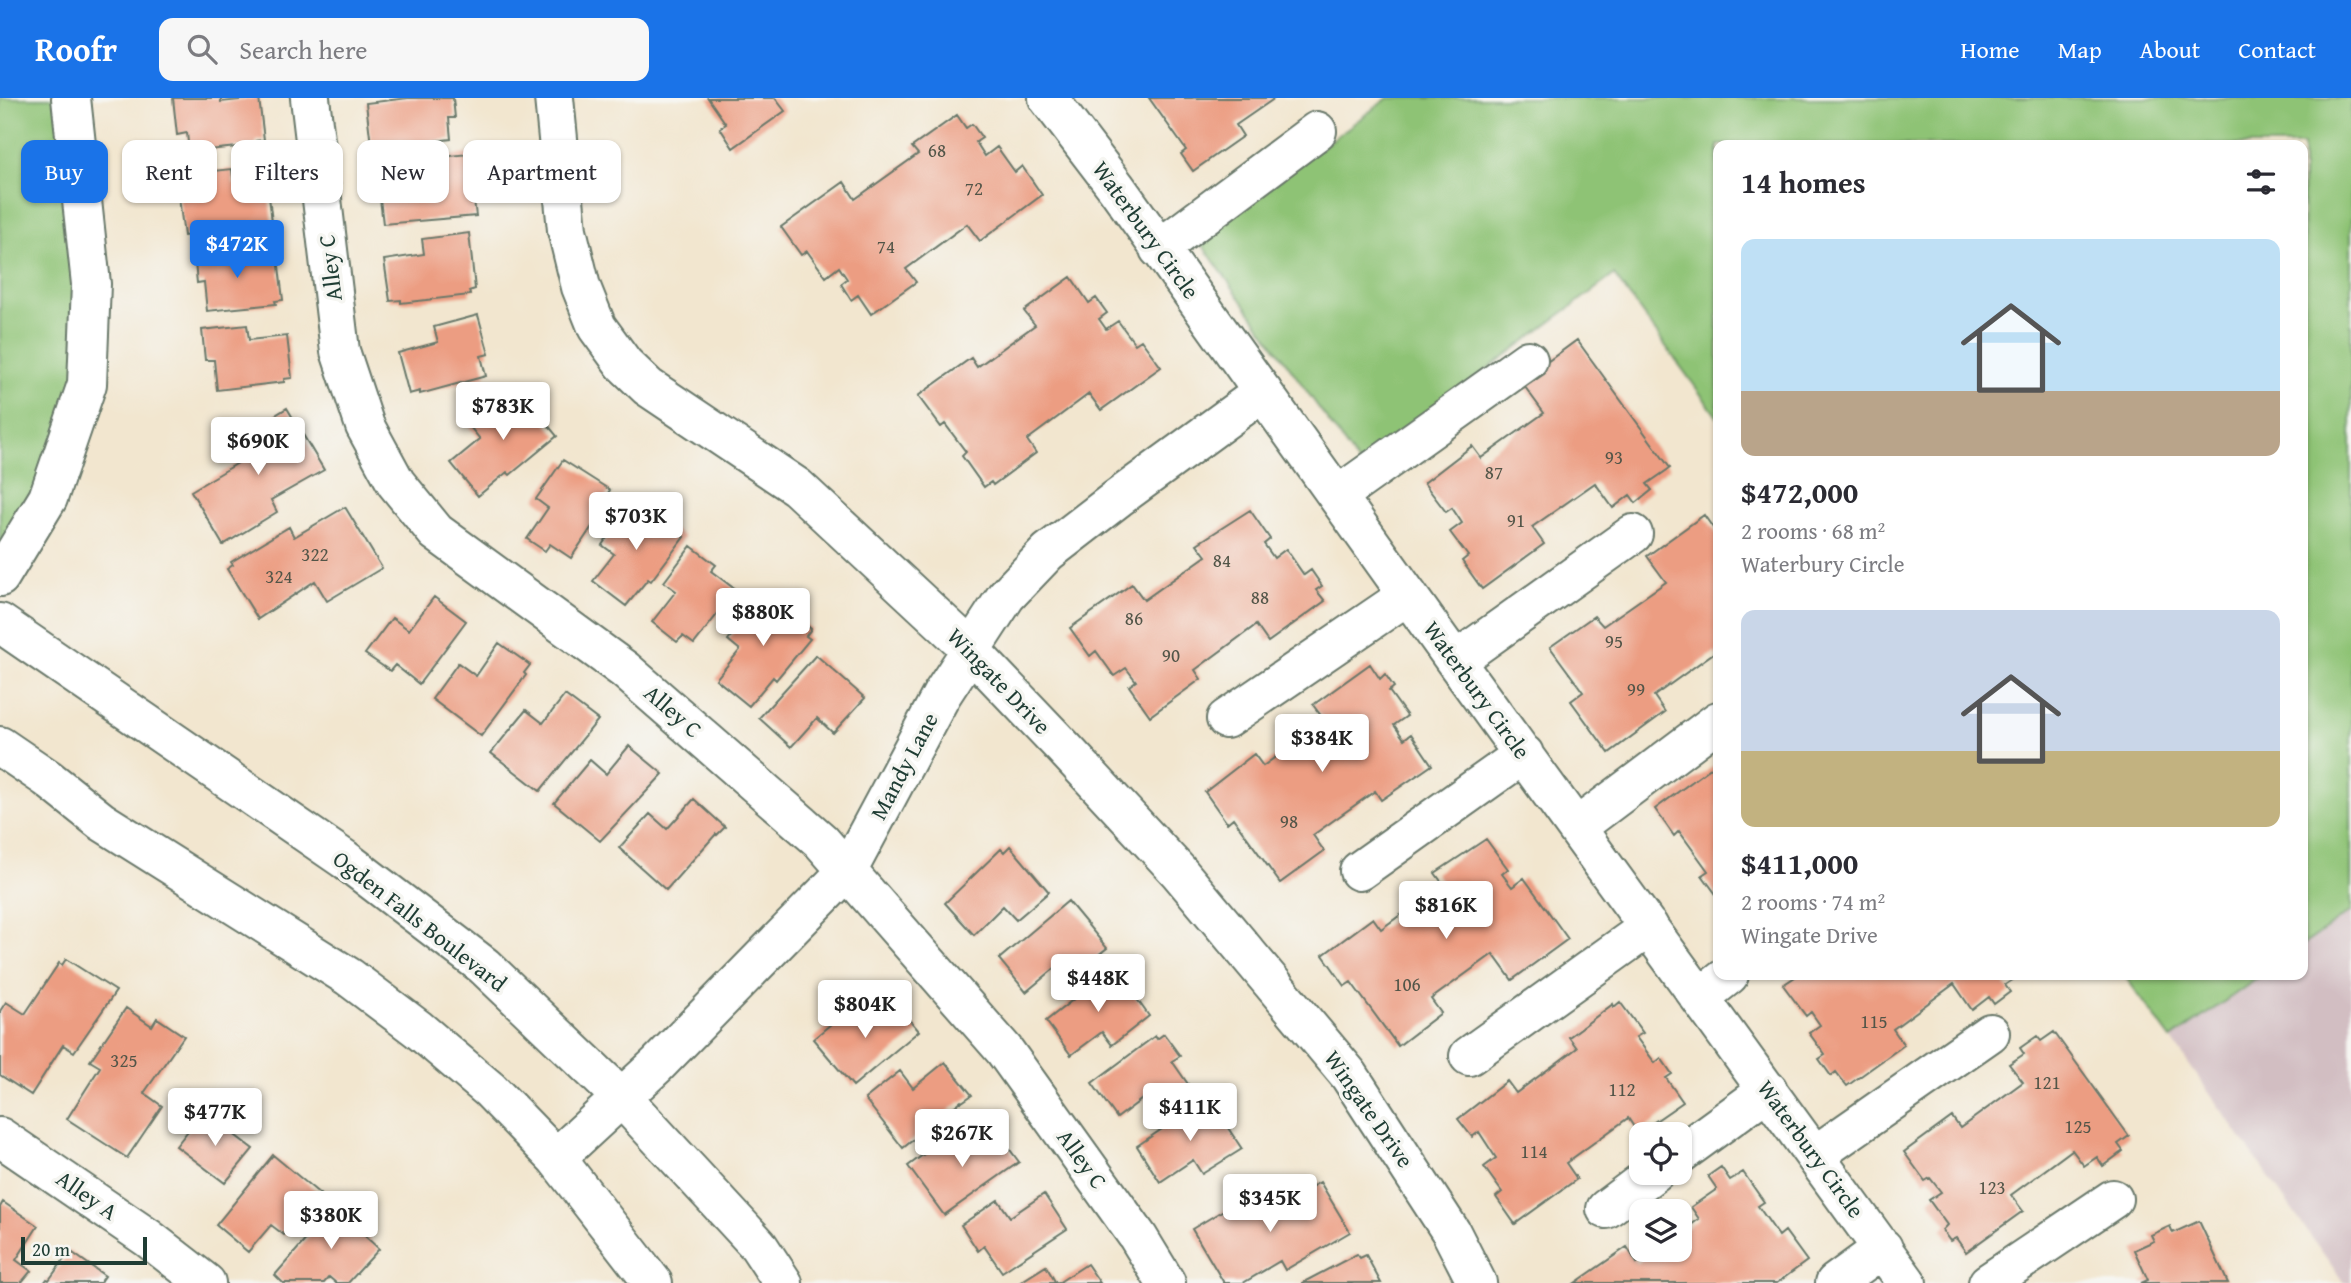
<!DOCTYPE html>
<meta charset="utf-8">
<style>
:root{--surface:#fff;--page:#f7f7f7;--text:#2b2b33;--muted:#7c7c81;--accent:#1a73e8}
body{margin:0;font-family:"Gentium Book Plus",serif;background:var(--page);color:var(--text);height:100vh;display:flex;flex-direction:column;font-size:26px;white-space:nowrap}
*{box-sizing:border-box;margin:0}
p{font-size:23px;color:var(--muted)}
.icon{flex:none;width:38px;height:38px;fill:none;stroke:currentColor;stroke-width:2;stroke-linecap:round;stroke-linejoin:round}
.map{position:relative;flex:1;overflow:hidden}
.drawer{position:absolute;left:1713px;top:42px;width:595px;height:840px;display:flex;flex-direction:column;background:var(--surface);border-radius:14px;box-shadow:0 2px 5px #0004}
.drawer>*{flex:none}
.hud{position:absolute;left:21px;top:42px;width:665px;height:63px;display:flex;gap:14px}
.controls{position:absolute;left:1629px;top:1024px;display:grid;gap:14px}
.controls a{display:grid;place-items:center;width:63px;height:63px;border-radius:14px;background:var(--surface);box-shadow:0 2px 5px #0004;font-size:35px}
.scale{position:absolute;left:21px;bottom:18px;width:126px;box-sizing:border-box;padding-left:7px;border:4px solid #1f3d34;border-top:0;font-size:19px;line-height:24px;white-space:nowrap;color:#1f3d34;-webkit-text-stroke:5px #f6f6f2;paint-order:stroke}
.price{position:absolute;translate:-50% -60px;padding:0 16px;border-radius:7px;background:#fff;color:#222;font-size:23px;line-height:46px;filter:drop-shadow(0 2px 4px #0008)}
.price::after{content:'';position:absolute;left:50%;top:42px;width:21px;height:16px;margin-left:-10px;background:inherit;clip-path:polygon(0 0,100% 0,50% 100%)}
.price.current{background:var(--accent);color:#fff}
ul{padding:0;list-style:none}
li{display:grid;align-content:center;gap:14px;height:371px;padding:0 28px}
li span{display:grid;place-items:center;height:217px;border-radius:14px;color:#555}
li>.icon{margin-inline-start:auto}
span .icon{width:126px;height:126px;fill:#fffc;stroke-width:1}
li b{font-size:30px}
h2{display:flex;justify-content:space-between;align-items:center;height:84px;padding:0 28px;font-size:30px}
.tag{padding:0 24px;border-radius:14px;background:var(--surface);box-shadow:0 2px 5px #0004;font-size:24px;line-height:63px}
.tag.current{background:var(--accent);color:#fff}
header{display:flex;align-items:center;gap:42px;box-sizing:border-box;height:98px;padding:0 35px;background:var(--accent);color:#fff}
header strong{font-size:33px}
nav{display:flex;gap:38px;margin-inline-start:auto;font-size:24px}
.search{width:490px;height:63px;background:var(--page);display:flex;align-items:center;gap:18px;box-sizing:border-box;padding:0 24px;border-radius:14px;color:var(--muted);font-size:26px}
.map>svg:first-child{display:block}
.industrial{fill:#d2bec2}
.green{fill:#8ec374;stroke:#568054;stroke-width:2}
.building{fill:#ec9d82}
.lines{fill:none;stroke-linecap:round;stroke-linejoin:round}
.minor-casing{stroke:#69786a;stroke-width:42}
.minor{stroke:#fff;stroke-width:38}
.labels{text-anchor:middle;stroke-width:7;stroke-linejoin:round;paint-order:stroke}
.number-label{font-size:19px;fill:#525548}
.street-label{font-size:23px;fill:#1f3d34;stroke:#f6f6f2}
</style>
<header>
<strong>Roofr</strong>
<div class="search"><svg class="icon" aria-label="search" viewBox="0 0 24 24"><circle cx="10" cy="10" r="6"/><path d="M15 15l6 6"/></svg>Search here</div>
<nav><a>Home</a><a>Map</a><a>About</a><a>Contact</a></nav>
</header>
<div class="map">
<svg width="2351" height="1185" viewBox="0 0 2351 1185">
<rect width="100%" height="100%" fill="#f6f6f2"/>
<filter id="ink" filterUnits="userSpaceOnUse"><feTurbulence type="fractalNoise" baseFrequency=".0143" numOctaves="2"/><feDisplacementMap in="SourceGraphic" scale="14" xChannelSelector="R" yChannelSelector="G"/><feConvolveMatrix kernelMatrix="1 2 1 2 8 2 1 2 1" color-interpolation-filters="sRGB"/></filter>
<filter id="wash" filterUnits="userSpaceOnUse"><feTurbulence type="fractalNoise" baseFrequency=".00686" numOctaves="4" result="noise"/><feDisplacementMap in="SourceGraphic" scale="28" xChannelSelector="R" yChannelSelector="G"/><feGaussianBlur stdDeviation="1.57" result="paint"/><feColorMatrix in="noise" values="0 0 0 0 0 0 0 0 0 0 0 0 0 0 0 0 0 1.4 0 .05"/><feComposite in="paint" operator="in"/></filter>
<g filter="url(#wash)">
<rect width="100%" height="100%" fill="#f2e6cf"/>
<!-- industrial -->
<path class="industrial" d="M2351 813V1185H2344L2171 941 2262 877H2303V847Z"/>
<!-- green -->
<path class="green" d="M0 0H71L87 286 0 479Z
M1388 0H2351V813L2303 847V47H1718V320L1614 177 1359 366 1198 141Z
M2124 877H2262L2171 941Z"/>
<g id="blocks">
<!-- building -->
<path class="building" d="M173 0H221V4L259 0 264 42 256 43V47L189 54 187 35 177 37Z
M408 0H453L455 20H449L451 41 383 49V47H371L366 5Z
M708 0H775L785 13 733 50 720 30 726 26Z
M1149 0H1275L1236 27 1243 38 1193 73 1181 56 1186 52Z
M957 17 966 30 972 26 982 40 976 44 985 58 997 49 1015 74 1022 68 1042 97 980 143 967 126 906 171 916 184 871 216 858 197 851 202 841 186 847 181 839 169 826 179 807 153 801 157 781 129 844 84 855 101 918 56 912 49Z
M468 56 476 118 383 126 378 84 417 78 416 62Z
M232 71 234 86 267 82 272 124 239 128V131L184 138 176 77Z
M469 135 475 191 469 193 470 197 401 205V202L390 203 384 162 424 156 422 141Z
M240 149 242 164 278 160 283 202 275 203 276 206 207 213 204 184 197 185 194 154Z
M1071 179 1089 205 1096 200 1107 215 1099 221 1106 231 1118 223 1135 246 1141 242 1161 269 1101 312 1089 296 1027 342 1036 355 993 387 991 384 984 389 962 358 966 354 945 326 941 329 918 298 971 260 977 269 1035 227 1024 213Z
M478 217 489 256 481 258 486 278 420 296V293L409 296 398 255 438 244 434 229Z
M247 227 249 242 287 238 292 280 284 281V284L217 292 214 262H205L202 232Z
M1577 242 1670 370 1647 386 1652 392 1636 405 1630 397 1613 410 1595 385 1532 429 1544 446 1482 491 1462 463 1468 458 1450 434 1462 425 1452 410 1446 414 1424 385 1472 348 1481 360 1544 315 1525 289 1544 276 1539 270Z
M516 289 557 338 510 377 507 374 478 398 451 365 480 341 470 329 511 296 509 294Z
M287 310 324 372 271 402 277 414 223 447 191 393 243 362 232 344Z
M563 362 610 392 605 400 609 403 571 460 550 446 545 453 527 441 548 410 536 401Z
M634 402 684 439 651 483 648 481 626 508 593 483 614 456 602 447Z
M345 409 382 470 327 503 315 483 258 521 227 471 233 467 231 464 289 429 294 439Z
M1250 412 1270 441 1264 446 1274 460 1286 451 1304 477 1311 472 1322 488 1316 492 1325 503 1268 544 1256 527 1195 572 1201 581 1150 618 1129 588 1136 583 1126 570 1114 578 1096 553 1090 558 1070 530 1132 486 1144 502 1206 458 1197 446Z
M1704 417 1718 437V559L1715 554 1654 598 1665 614 1609 655 1571 603 1583 594 1550 549 1594 518 1603 528 1666 484 1647 458Z
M691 448 716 467 711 473 736 492 694 546 683 538 677 544 652 524 676 493 664 484Z
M766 493 811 531 806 538 810 541 776 582 773 579 749 608 716 581 740 552 728 542Z
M434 499 466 523 419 586 395 567 390 573 365 556 392 520 409 532Z
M499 545 530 567 524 575 526 577 481 638 432 601 458 565 476 578Z
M816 557 865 600 833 635 817 620 791 649 759 620Z
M1370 566 1380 581 1385 576 1394 589 1389 593 1407 618 1394 627 1404 641 1411 636 1432 667 1381 702 1375 693 1313 737 1324 753 1280 785 1233 720 1227 725 1205 694 1254 656 1263 668 1325 623 1313 607Z
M565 597 598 622 540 693 491 655 526 612 543 625Z
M629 648 663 676 600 743 554 705 590 662 606 676Z
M1716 666 1718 668V799L1702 777 1708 773 1679 733 1674 738 1655 711Z
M694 701 725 729 717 737 716 736 666 792 619 750 650 716 667 731Z
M1486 741 1508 771 1502 776 1512 789 1524 780 1568 841 1512 882 1493 856 1431 901 1441 915 1398 948 1351 884 1345 888 1323 857 1373 820 1381 831 1443 786 1435 775Z
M1010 748 1049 794 1016 822 1003 808 974 837 945 805 1001 751 1004 754Z
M1068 803 1107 850 1065 883 1055 870 1026 894 999 861Z
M66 861 116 893 74 954 63 947 31 997 0 977V913L6 904 25 916 59 865 62 867Z
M1116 872 1149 918 1112 947 1102 934 1071 957 1046 923 1107 875 1109 877Z
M1798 877H2020L2005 887 2010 894 1994 906 1989 899 1972 912 1954 886 1893 931 1904 947 1847 988 1836 974 1831 978 1819 961 1825 957 1809 935 1820 927 1811 914 1806 918 1783 887Z
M892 901 919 933 853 988 813 941 849 911 862 926Z
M1620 904 1643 935 1636 939 1655 965 1661 960 1672 976 1666 980 1683 1004 1638 1035 1628 1020 1566 1065 1577 1081 1515 1126 1496 1099 1502 1094 1484 1069 1496 1060 1479 1034 1472 1039 1458 1021 1507 983 1516 995 1577 950 1569 939 1613 906 1614 909Z
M126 910 152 928 157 920 184 938 144 995 162 1008 127 1060 67 1021 100 969 90 963Z
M2054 934 2129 1038 2118 1046 2123 1053 2103 1068 2097 1059 2084 1068 2072 1052 2011 1097 2023 1113 1966 1154 1956 1140 1950 1143 1942 1132 1947 1127 1929 1102 1941 1094 1930 1080 1925 1083 1904 1054 1952 1019 1960 1030 2023 984 2009 966 2024 956 2020 950 2037 938 2041 943Z
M1164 936 1180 958 1172 963 1190 989 1160 1010 1149 996 1117 1020 1092 985 1155 938 1157 941Z
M945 964 972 997 962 1004 961 1003 903 1050 865 1001 900 973 913 990Z
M1208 1000 1242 1051 1202 1076 1193 1062 1160 1084 1137 1048Z
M207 1016 253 1051 225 1085 176 1048 199 1019 202 1022Z
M994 1030 1019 1064 944 1117 908 1068 950 1037 963 1054Z
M273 1057 320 1096 284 1137 271 1127 248 1154 216 1127Z
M1721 1069 1730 1082 1743 1074 1764 1104 1758 1108 1779 1138 1785 1133 1807 1163 1777 1185H1575L1627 1149 1637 1165 1656 1152H1680V1135L1699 1121 1691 1109 1717 1091 1708 1078Z
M1320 1084 1350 1134 1285 1172 1280 1163 1243 1185H1224L1192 1131 1247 1098 1259 1117 1311 1086 1313 1088Z
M1044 1096 1067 1131 1002 1174 984 1148 978 1153 961 1127 998 1102 1010 1119Z
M3 1104 38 1128 16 1162 31 1173 21 1185H0V1109Z
M342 1106 371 1132 365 1138 379 1151 348 1185H336L329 1179 324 1185H283L275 1177 334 1109 337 1111Z
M2199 1123 2228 1185H2141L2148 1182 2134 1152 2154 1143 2151 1137 2170 1128 2173 1135Z
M70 1153 105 1178 100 1185H44L47 1181 49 1182Z
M1357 1156 1360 1160 1366 1157 1381 1185H1302Z
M1087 1166 1100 1185H1058Z
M1046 1168 1056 1185H1019Z"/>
</g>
</g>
<g filter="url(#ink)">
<use href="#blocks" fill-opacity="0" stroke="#69786a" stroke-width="2"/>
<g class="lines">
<!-- minor casing -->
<g class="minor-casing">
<path id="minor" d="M310 0 340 253 365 328 396 385 436 434 625 572 821 743 1004 952 1138 1139 1166 1185
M554 0 567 132 581 189 597 229 624 266 648 289 797 389 958 539 1063 649 1179 774 1349 977 1451 1134 1477 1185
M1048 0 1116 89 1455 563 1907 1185
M1159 151 1317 33
M1337 398 1528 262
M0 479 48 400 87 286 91 186 71 0
M0 525 344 761 484 868 622 1000 758 1147 783 1185
M1455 563 1633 436
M1226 621 1408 497
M0 648 47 680 101 723 349 879 418 931 490 992 556 1060 653 1185
M1577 729 1718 623
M1359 773 1524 656
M1701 899 1729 877
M1469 958 1649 829
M0 1039 148 1140 206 1185
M1680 1056 1768 992
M1815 1057 1990 935
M556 1060 657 967 848 772 942 596 1006 498 1048 454 1118 400 1263 294
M1606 1111 1655 1074
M1835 1185 1883 1150
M1988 1185 2113 1101"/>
</g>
<!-- minor -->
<use href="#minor" class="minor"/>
</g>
</g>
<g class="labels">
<!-- number labels -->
<g class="number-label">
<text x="937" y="59">68</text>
<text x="974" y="97">72</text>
<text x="886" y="155">74</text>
<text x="1614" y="366">93</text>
<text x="1494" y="381">87</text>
<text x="1516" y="429">91</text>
<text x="315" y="463">322</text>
<text x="1222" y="469">84</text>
<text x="279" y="485">324</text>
<text x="1260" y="506">88</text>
<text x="1134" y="527">86</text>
<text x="1614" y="550">95</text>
<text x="1171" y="564">90</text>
<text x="1636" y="598">99</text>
<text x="1289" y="730">98</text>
<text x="1407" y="893">106</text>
<text x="1874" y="930">115</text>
<text x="124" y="969">325</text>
<text x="2047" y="991">121</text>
<text x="1622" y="998">112</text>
<text x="2078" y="1035">125</text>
<text x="1534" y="1060">114</text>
<text x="1992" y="1096">123</text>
</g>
<!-- street labels -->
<g class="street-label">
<text transform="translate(1146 132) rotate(54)" y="8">Waterbury Circle</text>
<text transform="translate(330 170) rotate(-97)" y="8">Alley C</text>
<text transform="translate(999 583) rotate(46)" y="8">Wingate Drive</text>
<text transform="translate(1477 592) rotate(54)" y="8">Waterbury Circle</text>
<text transform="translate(673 613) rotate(41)" y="8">Alley C</text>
<text transform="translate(904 668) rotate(-62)" y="8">Mandy Lane</text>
<text transform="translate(420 823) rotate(38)" y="8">Ogden Falls Boulevard</text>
<text transform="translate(1369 1011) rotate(55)" y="8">Wingate Drive</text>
<text transform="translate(1811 1051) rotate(54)" y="8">Waterbury Circle</text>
<text transform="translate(1082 1061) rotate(54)" y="8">Alley C</text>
<text transform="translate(87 1097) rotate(35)" y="8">Alley A</text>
</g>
</g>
</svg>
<div class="controls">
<a><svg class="icon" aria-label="locate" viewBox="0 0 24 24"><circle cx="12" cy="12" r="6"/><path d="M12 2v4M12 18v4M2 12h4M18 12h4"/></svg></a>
<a><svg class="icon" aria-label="layers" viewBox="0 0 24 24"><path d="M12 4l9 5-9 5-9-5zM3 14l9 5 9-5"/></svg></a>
</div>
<div class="scale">20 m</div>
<b class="price current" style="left:237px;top:182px">$472K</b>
<b class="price" style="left:503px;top:344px">$783K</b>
<b class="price" style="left:258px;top:379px">$690K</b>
<b class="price" style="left:636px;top:454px">$703K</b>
<b class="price" style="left:763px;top:550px">$880K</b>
<b class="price" style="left:1322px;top:676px">$384K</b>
<b class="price" style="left:1446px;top:843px">$816K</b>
<b class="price" style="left:1098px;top:916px">$448K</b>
<b class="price" style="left:865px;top:942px">$804K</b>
<b class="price" style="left:1190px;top:1045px">$411K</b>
<b class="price" style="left:215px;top:1050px">$477K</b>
<b class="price" style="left:962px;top:1071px">$267K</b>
<b class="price" style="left:1270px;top:1136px">$345K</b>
<b class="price" style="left:331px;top:1153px">$380K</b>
<div class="hud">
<a class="tag current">Buy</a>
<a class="tag">Rent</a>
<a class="tag">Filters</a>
<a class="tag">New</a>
<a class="tag">Apartment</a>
</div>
<section class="drawer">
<h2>14 homes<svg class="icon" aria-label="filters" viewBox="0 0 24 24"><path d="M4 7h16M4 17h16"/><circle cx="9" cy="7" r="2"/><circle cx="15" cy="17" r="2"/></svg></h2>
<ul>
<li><span style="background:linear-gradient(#bfe0f5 70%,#b9a48a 0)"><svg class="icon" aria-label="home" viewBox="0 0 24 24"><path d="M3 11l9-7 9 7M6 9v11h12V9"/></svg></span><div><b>$472,000</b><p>2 rooms · 68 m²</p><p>Waterbury Circle</p></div></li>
<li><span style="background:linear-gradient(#c9d6e8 65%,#c2b280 0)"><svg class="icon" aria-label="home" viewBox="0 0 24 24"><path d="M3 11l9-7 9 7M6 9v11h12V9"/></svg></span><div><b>$411,000</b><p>2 rooms · 74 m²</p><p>Wingate Drive</p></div></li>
</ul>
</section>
</div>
